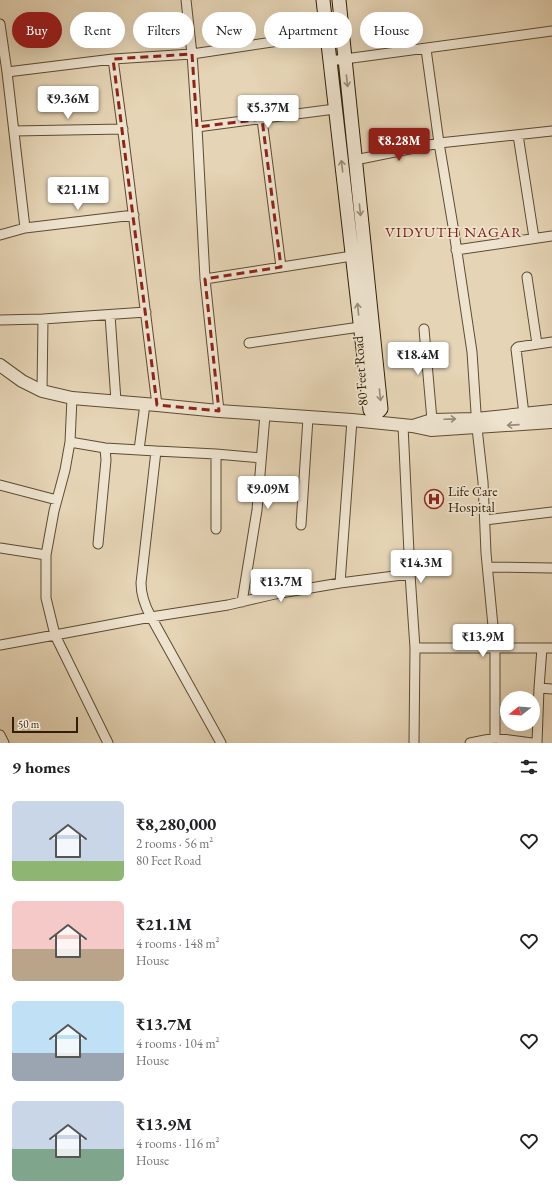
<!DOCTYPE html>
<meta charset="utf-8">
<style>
:root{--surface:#fff;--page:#f6f6f6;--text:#202124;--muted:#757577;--accent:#8f2418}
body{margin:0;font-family:"EB Garamond",serif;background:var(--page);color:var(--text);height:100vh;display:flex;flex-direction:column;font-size:15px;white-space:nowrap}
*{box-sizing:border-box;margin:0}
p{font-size:13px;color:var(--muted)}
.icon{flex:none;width:22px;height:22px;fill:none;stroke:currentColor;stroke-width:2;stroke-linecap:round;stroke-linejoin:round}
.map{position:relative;height:743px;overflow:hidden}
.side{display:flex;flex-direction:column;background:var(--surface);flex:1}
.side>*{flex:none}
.top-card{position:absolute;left:12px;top:12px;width:528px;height:36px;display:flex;gap:8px}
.needle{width:26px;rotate:253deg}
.controls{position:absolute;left:500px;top:691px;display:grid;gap:8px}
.controls a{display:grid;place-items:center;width:40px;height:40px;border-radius:50%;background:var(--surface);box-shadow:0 4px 16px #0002;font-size:20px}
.scale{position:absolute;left:12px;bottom:10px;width:66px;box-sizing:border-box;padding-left:4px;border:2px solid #301f05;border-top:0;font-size:11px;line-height:14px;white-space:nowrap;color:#301f05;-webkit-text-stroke:3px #eee3cf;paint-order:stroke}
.price{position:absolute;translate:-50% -34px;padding:0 9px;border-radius:4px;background:#fff;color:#222;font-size:13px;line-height:26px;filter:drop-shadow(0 1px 2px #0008)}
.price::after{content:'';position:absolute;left:50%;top:24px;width:12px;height:9px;margin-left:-6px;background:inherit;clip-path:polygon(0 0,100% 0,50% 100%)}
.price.active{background:var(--accent);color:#fff}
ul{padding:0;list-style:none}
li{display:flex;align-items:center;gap:12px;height:100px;padding:0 12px}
li span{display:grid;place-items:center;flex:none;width:112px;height:80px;border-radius:6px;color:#555}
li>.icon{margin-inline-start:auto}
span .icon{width:48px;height:48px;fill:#fffc;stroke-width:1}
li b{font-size:17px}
h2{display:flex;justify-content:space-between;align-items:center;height:48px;padding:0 12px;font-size:17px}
.chip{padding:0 14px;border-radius:18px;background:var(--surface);box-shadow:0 4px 16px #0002;font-size:14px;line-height:36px}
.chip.active{background:var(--accent);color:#fff}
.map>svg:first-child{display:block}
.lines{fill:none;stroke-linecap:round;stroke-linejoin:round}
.minor-casing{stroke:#5d4c31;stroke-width:11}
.tertiary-casing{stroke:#5d4c31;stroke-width:14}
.secondary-casing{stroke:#301f05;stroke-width:15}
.minor{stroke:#eee3cf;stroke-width:9}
.tertiary{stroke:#eee3cf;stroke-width:12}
.secondary{stroke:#eee3cf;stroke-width:13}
.oneway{stroke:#988b74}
.marked{fill:none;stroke:#8f2418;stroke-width:3;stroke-dasharray:8 5;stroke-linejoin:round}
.labels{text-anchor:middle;stroke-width:3.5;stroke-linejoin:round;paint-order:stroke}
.street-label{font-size:14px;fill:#301f05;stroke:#eee3cf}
.poi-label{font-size:14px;fill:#301f05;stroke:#eee3cf;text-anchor:start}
.neighbourhood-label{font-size:15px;letter-spacing:1px;fill:#7a1f14;stroke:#eee3cf}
</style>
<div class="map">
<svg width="552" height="743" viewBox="0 0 552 743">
<rect width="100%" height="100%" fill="#e5d4b5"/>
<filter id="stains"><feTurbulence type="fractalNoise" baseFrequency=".005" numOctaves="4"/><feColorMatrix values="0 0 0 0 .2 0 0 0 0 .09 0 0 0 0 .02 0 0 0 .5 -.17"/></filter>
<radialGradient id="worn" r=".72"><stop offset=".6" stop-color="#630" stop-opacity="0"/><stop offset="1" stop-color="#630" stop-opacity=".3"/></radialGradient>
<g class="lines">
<!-- minor casing -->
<g class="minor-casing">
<path id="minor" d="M186 0 192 54 326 34
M0 24 7 72 113 59 124 140 157 405
M113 59 192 54 197 127 205 279 219 411
M330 61 552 31
M262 119 281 267
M197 127 335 109
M14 131 123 129
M518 135 534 238
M355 160 439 143 426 49
M25 228 134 215
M0 235 25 228 7 72
M456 250 552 236
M527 277 537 344
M205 279 352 256
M110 315 116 401
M0 320 43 319
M424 329 432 420
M249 343 360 327
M42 391 43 319 146 312
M524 414 516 349 518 347 552 342
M403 426 410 574 415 648 414 743
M70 442 105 448 156 451 216 454 261 458
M139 450 145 404
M156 451 141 583C141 596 145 606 151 617L221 743
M0 485 57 500
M485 520 552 512
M301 525 308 418
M216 529V454
M98 544 106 460 105 448
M0 548 46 555
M488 567 552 568
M340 583 352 420
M242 602 257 510 265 415
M0 645 55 635 46 598V555L54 511 65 470 70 442 72 398
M415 648H552
M539 688 552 689
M0 735 4 743
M495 738V647L486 553 483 482 477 428 472 352 454 232 439 143 552 131
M108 743 55 635 151 617 228 605 275 594 340 583 410 574
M470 743 495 738 532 743
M537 743 539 688 542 648"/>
</g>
<!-- tertiary casing -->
<g class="tertiary-casing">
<path id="tertiary" d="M0 365 22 381 42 391 72 398 157 405 219 411 352 420 412 426 431 430 552 422
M413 426 432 420 476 419 552 411"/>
</g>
<!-- secondary casing -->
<g class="secondary-casing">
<path id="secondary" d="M323 0 370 410 374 416 381 409 339 0"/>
</g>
<!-- minor -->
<use href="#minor" class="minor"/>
<!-- tertiary -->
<use href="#tertiary" class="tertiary"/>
<!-- secondary -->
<use href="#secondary" class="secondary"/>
</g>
<!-- one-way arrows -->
<defs><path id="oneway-shaft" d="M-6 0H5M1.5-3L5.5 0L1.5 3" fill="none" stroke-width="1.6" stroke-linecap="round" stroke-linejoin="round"/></defs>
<g class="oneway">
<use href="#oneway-shaft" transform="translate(347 81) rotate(84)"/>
<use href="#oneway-shaft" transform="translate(342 166) rotate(-97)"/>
<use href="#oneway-shaft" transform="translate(360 210) rotate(84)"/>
<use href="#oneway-shaft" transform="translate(358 309) rotate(-96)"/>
<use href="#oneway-shaft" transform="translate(380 395) rotate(84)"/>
<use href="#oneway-shaft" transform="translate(450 419) rotate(-2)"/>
<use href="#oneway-shaft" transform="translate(513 425) rotate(176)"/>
</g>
<!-- marked area -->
<path class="marked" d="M192 54 197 127 262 119 281 267 205 279 219 411 157 405 113 59Z"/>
<!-- icons -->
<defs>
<g id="hospital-ring" transform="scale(1)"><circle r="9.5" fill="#eee3cf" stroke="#8f2418" stroke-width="1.5"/><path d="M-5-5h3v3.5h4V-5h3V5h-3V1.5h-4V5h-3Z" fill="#8f2418"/></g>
</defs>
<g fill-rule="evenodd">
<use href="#hospital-ring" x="434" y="499"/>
</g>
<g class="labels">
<!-- street labels -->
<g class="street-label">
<text transform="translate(360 371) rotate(-94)" y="5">80 Feet Road</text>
</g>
<!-- poi labels -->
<g class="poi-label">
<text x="448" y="496">Life Care<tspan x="448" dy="16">Hospital</tspan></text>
</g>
<!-- neighbourhood labels -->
<g class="neighbourhood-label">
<text x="454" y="237">VIDYUTH NAGAR</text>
</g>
</g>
<rect width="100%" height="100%" filter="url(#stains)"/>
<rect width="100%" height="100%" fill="url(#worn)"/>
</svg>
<div class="controls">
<a><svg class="needle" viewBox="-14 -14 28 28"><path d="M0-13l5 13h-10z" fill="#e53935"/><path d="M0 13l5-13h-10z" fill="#757577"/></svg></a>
</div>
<div class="scale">50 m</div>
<b class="price" style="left:68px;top:120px">₹9.36M</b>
<b class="price" style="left:268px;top:129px">₹5.37M</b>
<b class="price active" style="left:399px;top:162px">₹8.28M</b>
<b class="price" style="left:78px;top:211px">₹21.1M</b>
<b class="price" style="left:418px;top:376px">₹18.4M</b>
<b class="price" style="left:268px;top:510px">₹9.09M</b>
<b class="price" style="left:421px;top:584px">₹14.3M</b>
<b class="price" style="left:281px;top:603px">₹13.7M</b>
<b class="price" style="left:483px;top:658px">₹13.9M</b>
<div class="top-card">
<a class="chip active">Buy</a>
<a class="chip">Rent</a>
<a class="chip">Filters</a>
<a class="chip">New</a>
<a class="chip">Apartment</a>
<a class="chip">House</a>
</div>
</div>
<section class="side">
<h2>9 homes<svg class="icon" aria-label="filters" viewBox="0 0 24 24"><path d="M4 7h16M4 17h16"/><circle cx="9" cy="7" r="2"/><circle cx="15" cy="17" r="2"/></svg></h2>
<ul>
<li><span style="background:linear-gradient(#c9d6e8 75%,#8fb573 0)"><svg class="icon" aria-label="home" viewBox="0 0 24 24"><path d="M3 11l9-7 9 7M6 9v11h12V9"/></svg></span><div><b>₹8,280,000</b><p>2 rooms · 56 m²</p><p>80 Feet Road</p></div><svg class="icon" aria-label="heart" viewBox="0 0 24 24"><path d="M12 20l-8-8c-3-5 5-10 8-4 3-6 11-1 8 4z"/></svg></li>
<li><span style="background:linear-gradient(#f6c9c9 60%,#b9a48a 0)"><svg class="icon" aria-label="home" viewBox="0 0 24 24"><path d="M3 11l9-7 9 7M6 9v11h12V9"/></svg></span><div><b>₹21.1M</b><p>4 rooms · 148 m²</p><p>House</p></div><svg class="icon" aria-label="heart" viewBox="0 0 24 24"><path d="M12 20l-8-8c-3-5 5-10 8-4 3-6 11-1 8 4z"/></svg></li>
<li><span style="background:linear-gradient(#bfe0f5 65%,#9aa5b1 0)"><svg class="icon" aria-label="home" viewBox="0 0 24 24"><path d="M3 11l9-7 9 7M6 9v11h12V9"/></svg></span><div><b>₹13.7M</b><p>4 rooms · 104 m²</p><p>House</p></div><svg class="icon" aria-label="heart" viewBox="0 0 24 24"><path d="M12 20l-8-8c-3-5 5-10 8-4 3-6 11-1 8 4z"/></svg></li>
<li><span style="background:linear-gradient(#c9d6e8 60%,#7fa58c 0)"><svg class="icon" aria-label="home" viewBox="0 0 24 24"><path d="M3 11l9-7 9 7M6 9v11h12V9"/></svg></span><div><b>₹13.9M</b><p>4 rooms · 116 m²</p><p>House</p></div><svg class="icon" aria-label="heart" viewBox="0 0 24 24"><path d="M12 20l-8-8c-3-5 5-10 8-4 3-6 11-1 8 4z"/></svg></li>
</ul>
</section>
